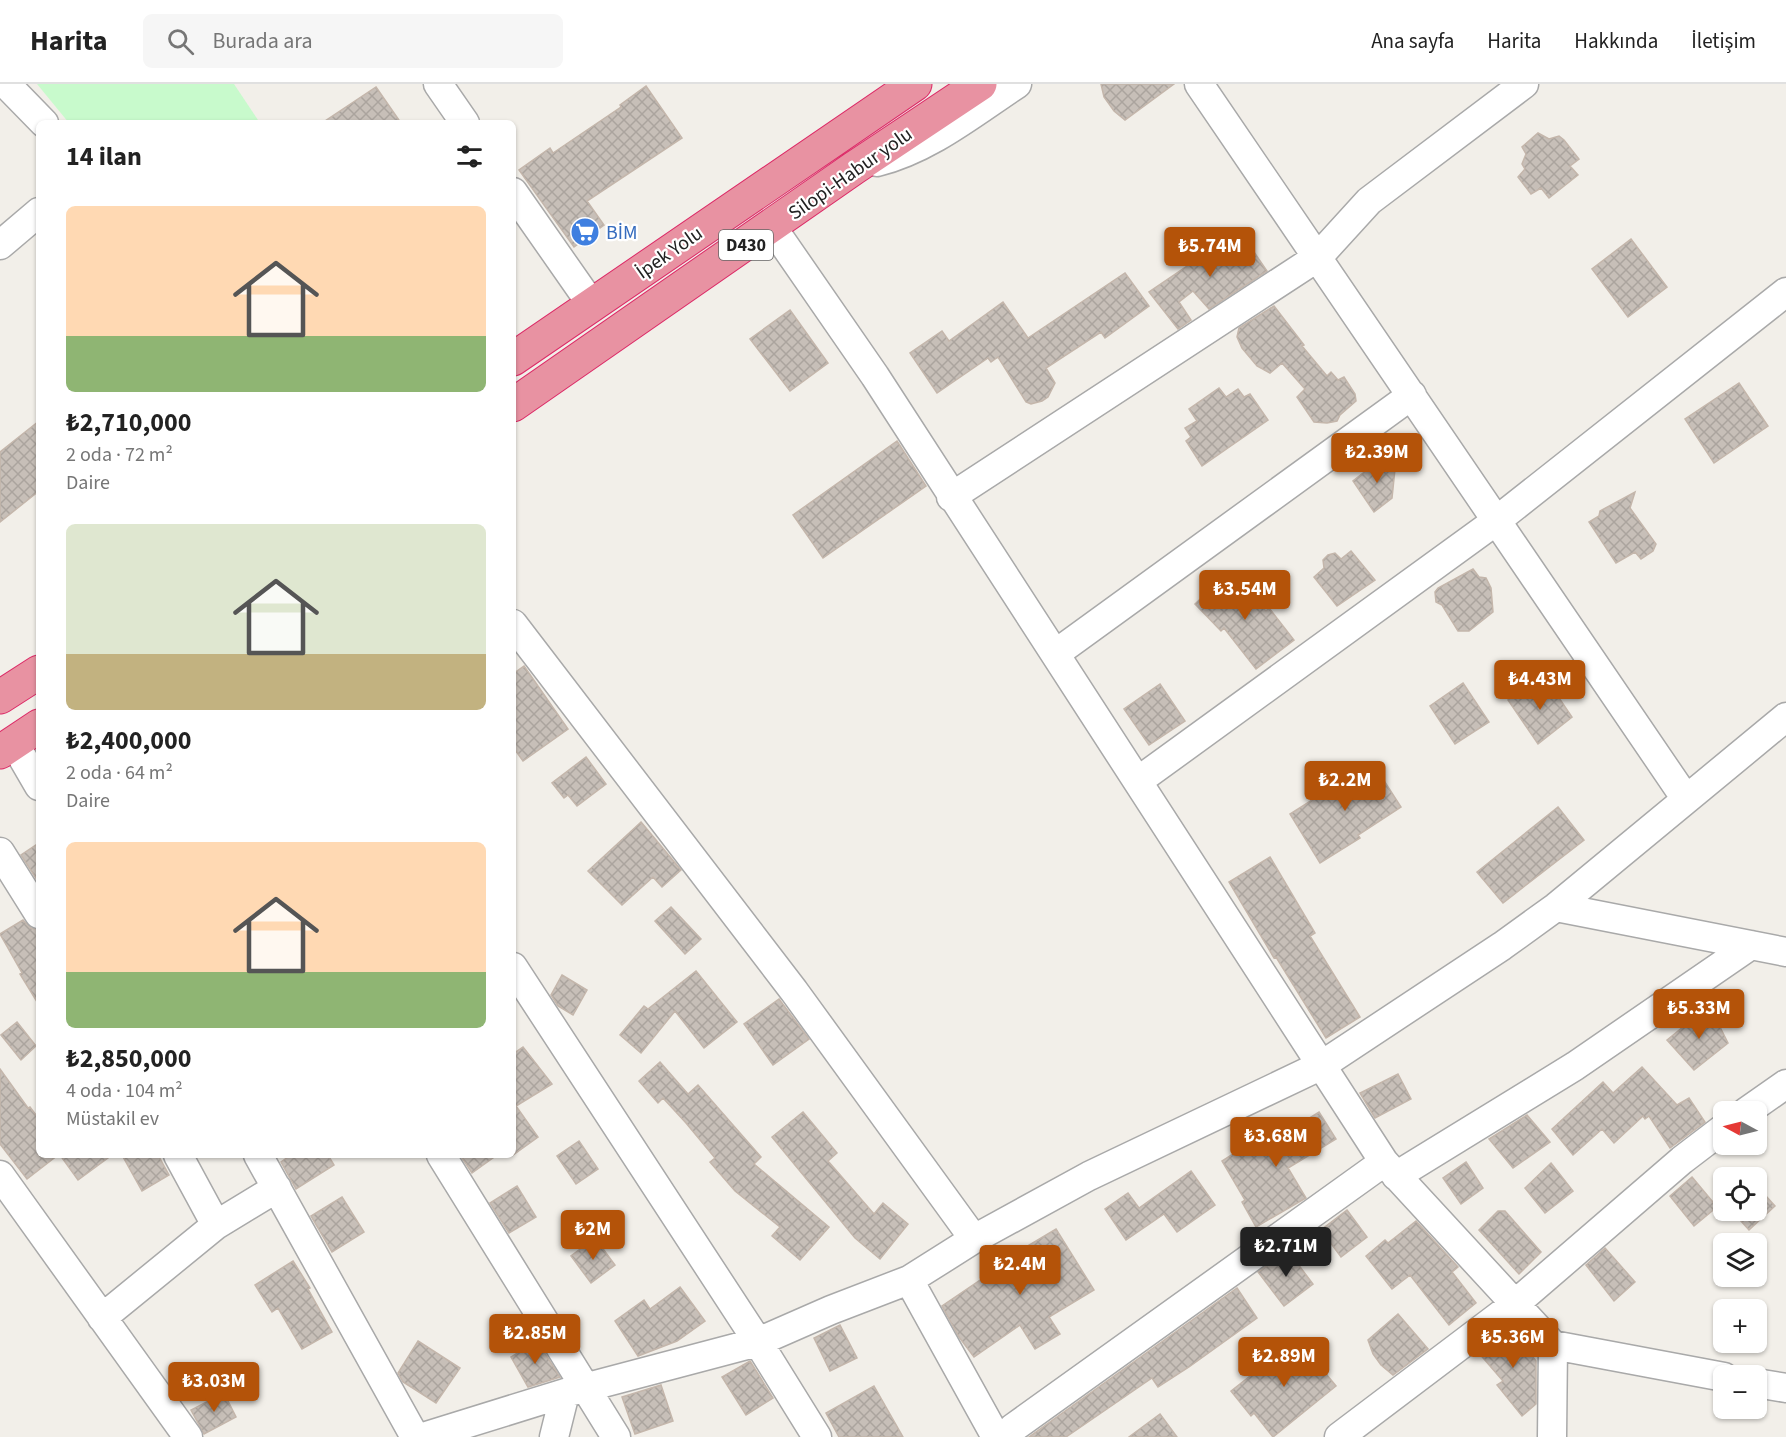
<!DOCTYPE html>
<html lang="tr">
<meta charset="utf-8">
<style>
:root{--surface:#fff;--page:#f6f6f6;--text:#222;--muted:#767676;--line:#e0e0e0;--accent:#b45309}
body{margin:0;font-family:"Source Sans 3",sans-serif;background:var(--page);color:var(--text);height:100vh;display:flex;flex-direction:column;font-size:22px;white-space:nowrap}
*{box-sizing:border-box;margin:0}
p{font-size:20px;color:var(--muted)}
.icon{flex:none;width:33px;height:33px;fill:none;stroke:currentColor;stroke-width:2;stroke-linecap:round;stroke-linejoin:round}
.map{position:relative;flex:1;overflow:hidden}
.sheet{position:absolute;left:36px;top:36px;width:480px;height:1038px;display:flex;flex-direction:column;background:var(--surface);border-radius:9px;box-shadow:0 2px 4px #0004}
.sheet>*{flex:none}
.needle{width:39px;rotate:277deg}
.tools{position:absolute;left:1713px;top:1017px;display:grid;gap:12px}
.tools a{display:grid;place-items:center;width:54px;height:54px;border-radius:9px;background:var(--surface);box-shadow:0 2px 4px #0004;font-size:30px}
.price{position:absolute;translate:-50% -51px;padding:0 14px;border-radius:6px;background:var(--accent);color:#fff;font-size:20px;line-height:39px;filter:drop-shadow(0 2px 3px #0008)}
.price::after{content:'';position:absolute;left:50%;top:36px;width:18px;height:14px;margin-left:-9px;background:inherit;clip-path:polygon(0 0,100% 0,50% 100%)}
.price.on{background:#222;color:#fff}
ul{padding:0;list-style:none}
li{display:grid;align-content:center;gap:12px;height:318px;padding:0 30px}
li span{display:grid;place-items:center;height:186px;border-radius:9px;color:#555}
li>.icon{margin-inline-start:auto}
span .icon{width:108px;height:108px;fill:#fffc;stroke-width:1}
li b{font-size:26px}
h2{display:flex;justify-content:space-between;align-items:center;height:72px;padding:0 30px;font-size:26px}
header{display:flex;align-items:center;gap:36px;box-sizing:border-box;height:84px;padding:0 30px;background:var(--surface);border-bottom:2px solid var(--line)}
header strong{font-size:28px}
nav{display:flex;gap:33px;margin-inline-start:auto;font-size:21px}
.search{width:420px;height:54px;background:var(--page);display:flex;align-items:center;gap:15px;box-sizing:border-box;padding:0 21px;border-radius:9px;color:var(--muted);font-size:22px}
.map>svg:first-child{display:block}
.park{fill:#c8facc}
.building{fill:url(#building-cross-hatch);stroke:#c4b6ab;stroke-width:1.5}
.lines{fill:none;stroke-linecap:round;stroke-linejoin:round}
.minor-casing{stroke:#a9a9a9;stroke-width:31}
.highway-casing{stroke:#dc2a67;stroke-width:35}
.minor{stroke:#fff;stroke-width:28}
.highway{stroke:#e892a2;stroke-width:33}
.labels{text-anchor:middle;stroke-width:4.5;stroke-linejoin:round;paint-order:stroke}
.shield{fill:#fff;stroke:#646464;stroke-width:1.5}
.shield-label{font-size:18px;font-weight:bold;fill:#222}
.street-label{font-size:20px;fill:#222;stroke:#fff}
.shop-label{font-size:20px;fill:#366cbe;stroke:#fff;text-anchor:start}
</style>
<header>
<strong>Harita</strong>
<div class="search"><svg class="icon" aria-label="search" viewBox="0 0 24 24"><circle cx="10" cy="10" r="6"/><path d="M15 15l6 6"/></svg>Burada ara</div>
<nav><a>Ana sayfa</a><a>Harita</a><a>Hakkında</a><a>İletişim</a></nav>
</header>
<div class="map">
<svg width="1786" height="1353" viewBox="0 0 1786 1353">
<defs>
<pattern id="building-cross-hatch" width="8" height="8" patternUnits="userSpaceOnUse" patternTransform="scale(1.5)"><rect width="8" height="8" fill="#c7bfb8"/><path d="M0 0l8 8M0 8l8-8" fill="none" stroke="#aba49e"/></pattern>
</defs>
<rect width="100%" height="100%" fill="#f2efe9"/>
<!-- park -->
<path class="park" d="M37 0H234L260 39H69Z"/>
<!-- building -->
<path class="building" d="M1101 0H1174L1125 36 1114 27 1104 13Z
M646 2 682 54 587 117 604 141 574 163 519 86 550 64 553 69 621 23 620 21Z
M376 3 401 39H322Z
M1538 49 1549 55 1559 52 1564 56 1579 75 1570 82 1578 91 1549 114 1541 104 1531 110 1518 93 1525 85 1522 80 1526 70 1522 63Z
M1243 152 1267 187 1209 225 1193 207 1179 218 1191 236 1178 245 1149 208 1224 157Z
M1631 155 1667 203 1628 233 1592 185Z
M1125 189 1149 222 1105 254 1101 248 1046 284 1055 299 1048 313 1042 317 1031 320 1026 318 998 273 991 278 988 274 937 309 910 269 942 247 949 257 1003 218 1028 254Z
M1274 222 1304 261 1302 262 1327 292 1331 288 1338 296 1344 293 1355 310 1356 317 1340 331 1337 337 1327 339 1314 338 1297 313 1305 305 1282 279 1270 289 1257 282 1242 264 1237 253 1239 244Z
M790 226 828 279 790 307 750 255Z
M1739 299 1768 342 1714 379 1685 335Z
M1219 304 1226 313 1238 305 1244 313 1250 310 1268 336 1202 382 1186 357 1191 353 1185 344 1197 337 1189 325Z
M39 337V407L0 438V368Z
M897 357 926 402 823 474 793 431Z
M1385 372 1395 385 1392 414 1374 428 1353 397Z
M1635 408 1630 424 1656 460 1653 467 1641 475 1635 468 1616 479 1589 438 1599 432 1600 427Z
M1351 467 1375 496 1337 522 1314 493 1324 484 1323 476 1328 471 1335 469 1341 475Z
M1473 485 1479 493 1486 494 1491 504 1493 528 1469 547H1458L1442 521 1436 518 1435 508 1438 504Z
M1229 488 1266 527 1269 524 1294 556 1256 585 1224 544 1221 547 1195 520Z
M524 582 568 645 523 677 513 663V590Z
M1534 598 1541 606 1547 601 1555 613 1557 611 1572 633 1538 660 1508 616Z
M1463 599 1489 638 1455 660 1430 622Z
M1160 600 1185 637 1149 661 1124 625Z
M586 673 606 700 577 722 568 711 564 714 552 699Z
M1372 678 1401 723 1358 751 1360 754 1320 779 1290 730Z
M1558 723 1584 756 1503 819 1477 788Z
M641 738 681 786 662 803 653 793 622 821 588 787Z
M39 759V799L21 771Z
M1270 773 1315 849 1310 852 1360 933 1326 954 1276 873 1274 874 1229 798Z
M671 823 701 855 685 870 655 837Z
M23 836 31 844 39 846V921L20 890 22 889 0 850Z
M696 887 737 938 704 964 675 927 641 969 620 951 644 922 648 925Z
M562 891 587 906 573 931 558 922 551 911Z
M779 915 809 955 773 981 744 940Z
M1700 929 1717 937 1728 959 1694 986 1667 956Z
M17 938 36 962 21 976 1 951Z
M523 963 552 1000 516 1022 538 1053 513 1071V970Z
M660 978 688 1010 698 1001 761 1073 754 1080 829 1143 800 1176 772 1152 780 1143 735 1107 710 1078 715 1074 686 1039 663 1014 658 1019 639 997Z
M1642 983 1677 1021 1689 1014 1705 1038 1670 1064 1649 1032 1645 1035 1643 1032 1614 1059 1602 1045 1573 1071 1552 1045 1603 998 1613 1009Z
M0 985 28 1024 30 1023 39 1035V1071H58L27 1095 0 1060Z
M1398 990 1411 1015 1375 1034 1360 1009Z
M803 1028 837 1069 828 1077 874 1130 883 1119 908 1140 880 1175 855 1154 772 1053Z
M1319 1028 1336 1055 1288 1084 1306 1114 1256 1143 1242 1118 1245 1116 1222 1077 1261 1052 1266 1061Z
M1527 1031 1550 1058 1513 1084 1489 1055Z
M579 1057 598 1085 576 1100 557 1072Z
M60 1071H112L78 1096Z
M122 1071H158L169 1091 142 1107Z
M291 1071H328L334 1081 296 1105 281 1078Z
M460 1071H497L472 1089Z
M1466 1078 1483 1104 1461 1120 1443 1094Z
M1551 1079 1573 1107 1545 1129 1525 1104Z
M1191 1087 1215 1121 1177 1148 1164 1130 1126 1156 1105 1125 1128 1109 1139 1124Z
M1692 1093 1717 1123 1694 1142 1670 1112Z
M1756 1101 1775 1122 1749 1146 1731 1126H1756Z
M517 1102 536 1133 509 1149 490 1119Z
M342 1113 364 1148 332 1168 311 1132Z
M1347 1126 1367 1153 1341 1173 1321 1146Z
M1498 1127H1505L1541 1168 1519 1190 1479 1146Z
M1416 1137 1458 1183 1452 1188 1476 1219 1449 1241 1410 1191 1392 1205 1366 1172 1385 1156 1388 1159Z
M1056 1145 1094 1206 1049 1233 1060 1250 1035 1265 1020 1241 974 1273 959 1253 942 1222 989 1190 987 1186Z
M595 1154 615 1181 591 1199 571 1172Z
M1605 1164 1635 1198 1614 1217 1586 1181Z
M1288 1167 1313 1200 1284 1222 1258 1188Z
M293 1177 310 1204 308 1205 332 1248 302 1265 278 1224 272 1228 255 1201Z
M680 1203 705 1237 677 1257 638 1272 615 1237 644 1216 650 1225Z
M1237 1204 1257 1234 1189 1283 1158 1303 1152 1294 1066 1353H1029Z
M1398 1230 1428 1265 1393 1291 1381 1281 1373 1270 1368 1256Z
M840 1241 857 1274 830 1287 814 1254Z
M1511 1243 1536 1277V1320L1522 1332 1497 1301 1503 1297 1478 1268Z
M1297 1255 1336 1302 1273 1353 1254 1329 1251 1332 1231 1307Z
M418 1257 460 1284 436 1319 403 1298 398 1289Z
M537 1257 560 1293 528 1303 511 1273Z
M750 1277 773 1314 746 1331 722 1293Z
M661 1301 673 1337 635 1350 622 1313Z
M874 1302 903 1353H839L826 1329Z
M224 1309 236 1333 204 1350 191 1326Z
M1160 1330 1177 1353H1129Z"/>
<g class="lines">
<!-- minor casing -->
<g class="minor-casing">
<path id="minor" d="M6 0 44 39
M438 0 465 39
M1199 0 1686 715
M877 78C929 65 973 29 1017 0
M513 108 592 221
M772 143 875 292 1384 1078 1553 1261 1552 1353
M0 161 39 128
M951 413 1318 173 1369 117 1524 0
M513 540 794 907 974 1155
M1055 570 1412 311
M14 659 39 702
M1138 697 1496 437 1786 208
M0 768 39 830
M1556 823 1786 868
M513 883 758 1258 817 1353
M1746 1028 1786 1000
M178 1071 216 1141
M258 1071 415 1353
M441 1071 616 1353
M0 1091 188 1353
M1396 1092 1575 982 1751 861
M909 1196 996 1353
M102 1234 216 1141 277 1104
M1553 1261 1724 1293
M1756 1299 1786 1304
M423 1353 565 1309 758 1258 831 1226 909 1196 974 1155 1089 1092 1322 981 1502 862 1556 823 1786 633
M554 1353 565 1309
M1004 1353 1013 1344 1384 1078
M1339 1353 1515 1220 1682 1076 1724 1044"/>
</g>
<!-- highway casing -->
<g class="highway-casing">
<path id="highway" d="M513 275 915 0
M513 321 854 84 980 0
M0 613 39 588
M0 668 39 642"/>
</g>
<!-- minor -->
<use href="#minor" class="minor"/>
<!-- highway -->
<use href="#highway" class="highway"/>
</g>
<!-- icons -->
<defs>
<g id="supermarket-disc" transform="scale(1.5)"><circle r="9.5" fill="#3f7fe0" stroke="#fff"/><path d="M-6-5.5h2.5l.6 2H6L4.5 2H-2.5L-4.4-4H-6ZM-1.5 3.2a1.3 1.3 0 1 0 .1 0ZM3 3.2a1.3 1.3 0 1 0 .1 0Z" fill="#fff"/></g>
</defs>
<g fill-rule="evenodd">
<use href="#supermarket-disc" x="585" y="148"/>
</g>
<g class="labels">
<!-- shield labels -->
<rect class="shield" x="719" y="146" width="54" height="30" rx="4.5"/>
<g class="shield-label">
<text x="746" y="167">D430</text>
</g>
<!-- street labels -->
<g class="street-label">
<text transform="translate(850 89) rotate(-35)" y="7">Silopi-Habur yolu</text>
<text transform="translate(669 168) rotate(-35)" y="7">İpek Yolu</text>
</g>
<!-- shop labels -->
<g class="shop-label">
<text x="606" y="155">BİM</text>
</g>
</g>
</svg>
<div class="tools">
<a><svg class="needle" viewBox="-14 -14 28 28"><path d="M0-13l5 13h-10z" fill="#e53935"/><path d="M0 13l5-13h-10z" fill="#767676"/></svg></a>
<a><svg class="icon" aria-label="locate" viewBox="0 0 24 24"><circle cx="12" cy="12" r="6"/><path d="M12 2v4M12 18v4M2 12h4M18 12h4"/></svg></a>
<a><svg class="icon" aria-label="layers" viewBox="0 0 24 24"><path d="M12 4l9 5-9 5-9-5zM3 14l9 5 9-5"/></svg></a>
<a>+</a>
<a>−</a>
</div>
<b class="price" style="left:1210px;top:194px">₺5.74M</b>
<b class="price" style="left:1377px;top:400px">₺2.39M</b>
<b class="price" style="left:1245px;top:537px">₺3.54M</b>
<b class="price" style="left:1540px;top:627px">₺4.43M</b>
<b class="price" style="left:1345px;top:728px">₺2.2M</b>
<b class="price" style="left:1699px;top:956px">₺5.33M</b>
<b class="price" style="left:1276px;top:1084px">₺3.68M</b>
<b class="price" style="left:593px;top:1177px">₺2M</b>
<b class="price on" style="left:1286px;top:1194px">₺2.71M</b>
<b class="price" style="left:1020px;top:1212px">₺2.4M</b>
<b class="price" style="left:535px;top:1281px">₺2.85M</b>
<b class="price" style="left:1513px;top:1285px">₺5.36M</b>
<b class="price" style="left:1284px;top:1304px">₺2.89M</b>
<b class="price" style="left:214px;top:1329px">₺3.03M</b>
<section class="sheet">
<h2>14 ilan<svg class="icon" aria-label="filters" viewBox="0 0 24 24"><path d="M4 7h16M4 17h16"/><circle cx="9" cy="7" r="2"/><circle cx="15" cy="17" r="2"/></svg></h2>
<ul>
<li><span style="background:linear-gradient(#ffd9b3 70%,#8fb573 0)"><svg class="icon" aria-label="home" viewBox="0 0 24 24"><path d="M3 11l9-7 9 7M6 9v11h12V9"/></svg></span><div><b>₺2,710,000</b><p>2 oda · 72 m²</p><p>Daire</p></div></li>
<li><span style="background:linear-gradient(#dfe7d0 70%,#c2b280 0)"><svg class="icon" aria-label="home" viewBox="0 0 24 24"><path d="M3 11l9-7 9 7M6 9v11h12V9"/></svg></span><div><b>₺2,400,000</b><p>2 oda · 64 m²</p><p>Daire</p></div></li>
<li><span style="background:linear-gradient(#ffd9b3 70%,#8fb573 0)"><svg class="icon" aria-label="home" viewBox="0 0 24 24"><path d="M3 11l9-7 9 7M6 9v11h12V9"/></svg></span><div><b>₺2,850,000</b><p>4 oda · 104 m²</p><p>Müstakil ev</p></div></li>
</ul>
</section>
</div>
